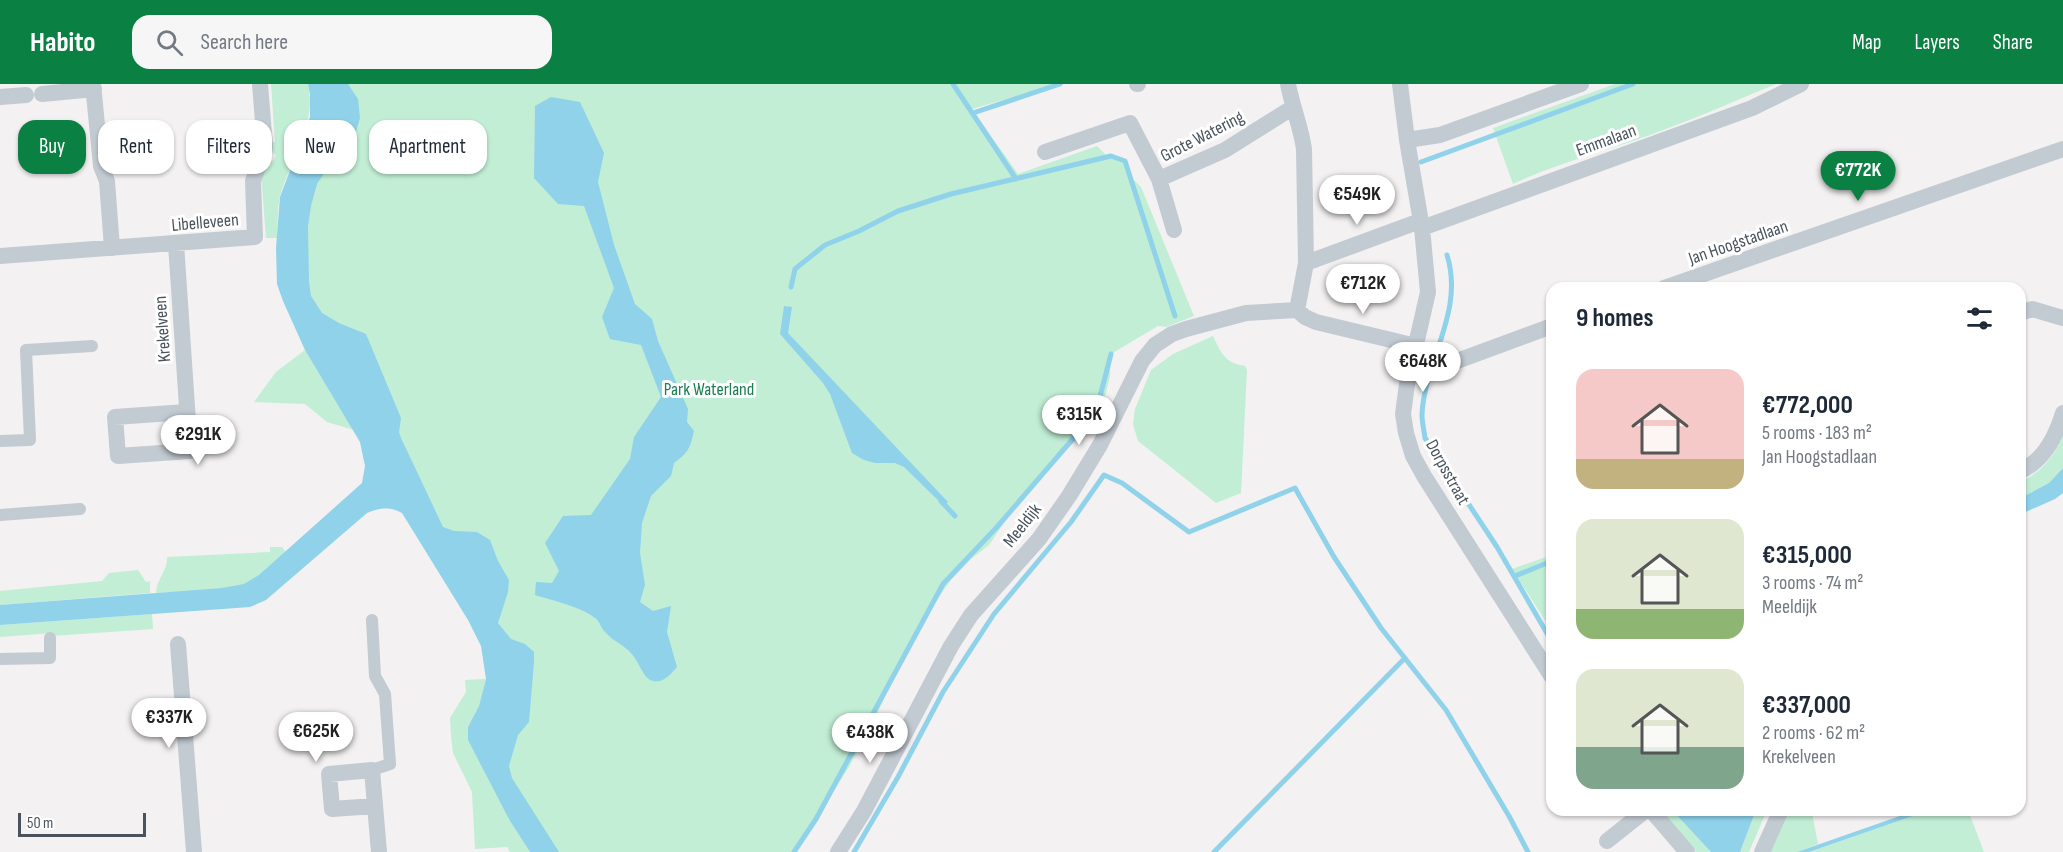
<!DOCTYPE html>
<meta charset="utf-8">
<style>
:root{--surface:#fff;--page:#f6f6f7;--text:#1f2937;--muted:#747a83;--accent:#0b8043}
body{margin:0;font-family:"Sofia Sans Condensed",sans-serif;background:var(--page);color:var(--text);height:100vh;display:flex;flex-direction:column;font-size:22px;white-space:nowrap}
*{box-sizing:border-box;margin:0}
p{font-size:20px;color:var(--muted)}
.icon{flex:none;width:33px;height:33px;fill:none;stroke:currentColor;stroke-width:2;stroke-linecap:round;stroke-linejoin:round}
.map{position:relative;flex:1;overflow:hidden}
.details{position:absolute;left:1546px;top:198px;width:480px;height:534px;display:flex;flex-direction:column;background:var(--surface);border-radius:18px;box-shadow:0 2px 4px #0004}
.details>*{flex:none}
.banner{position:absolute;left:18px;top:36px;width:570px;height:54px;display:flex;gap:12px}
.scale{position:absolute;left:18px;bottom:15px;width:128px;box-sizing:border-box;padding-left:6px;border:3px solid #49535e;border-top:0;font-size:16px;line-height:21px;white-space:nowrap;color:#49535e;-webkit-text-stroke:4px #fff;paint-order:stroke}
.price{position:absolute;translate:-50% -51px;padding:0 14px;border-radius:21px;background:#fff;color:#222;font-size:20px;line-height:39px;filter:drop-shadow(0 2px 3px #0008)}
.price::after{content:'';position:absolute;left:50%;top:36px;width:18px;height:14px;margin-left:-9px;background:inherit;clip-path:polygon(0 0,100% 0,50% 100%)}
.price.current{background:var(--accent);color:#fff}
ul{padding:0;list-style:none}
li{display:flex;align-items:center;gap:18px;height:150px;padding:0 30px}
li span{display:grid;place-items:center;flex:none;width:168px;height:120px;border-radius:18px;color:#555}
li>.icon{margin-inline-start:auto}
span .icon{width:72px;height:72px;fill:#fffc;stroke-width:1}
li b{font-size:26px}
h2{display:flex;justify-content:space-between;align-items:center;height:72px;padding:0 30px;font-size:26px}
.chip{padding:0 21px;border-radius:18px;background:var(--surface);box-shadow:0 2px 4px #0004;font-size:21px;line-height:54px}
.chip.current{background:var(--accent);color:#fff}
header{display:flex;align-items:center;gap:36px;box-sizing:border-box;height:84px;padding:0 30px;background:var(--accent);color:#fff}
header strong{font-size:28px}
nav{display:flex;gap:33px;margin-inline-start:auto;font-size:21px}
.search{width:420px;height:54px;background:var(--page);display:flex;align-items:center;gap:15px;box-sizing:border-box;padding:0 21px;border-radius:18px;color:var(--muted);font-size:22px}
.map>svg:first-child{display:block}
.green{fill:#c1eed5}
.water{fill:#8fd2ea}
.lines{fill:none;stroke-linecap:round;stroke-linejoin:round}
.stream{stroke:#8fd2ea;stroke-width:5}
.pedestrian{stroke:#c2cad2;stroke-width:12}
.minor{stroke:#c2cad2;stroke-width:16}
.labels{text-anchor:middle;stroke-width:6;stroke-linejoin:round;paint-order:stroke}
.street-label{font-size:18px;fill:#49535e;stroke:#fff}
.park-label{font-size:18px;fill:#1a7e51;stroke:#fff}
</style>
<header>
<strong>Habito</strong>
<div class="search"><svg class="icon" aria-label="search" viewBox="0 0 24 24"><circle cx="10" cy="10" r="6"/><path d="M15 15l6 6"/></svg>Search here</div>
<nav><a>Map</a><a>Layers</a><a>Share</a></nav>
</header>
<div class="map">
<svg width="2063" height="768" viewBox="0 0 2063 768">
<rect width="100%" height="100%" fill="#f3f1f1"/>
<!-- green -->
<path class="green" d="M271 0H308C317 41 291 74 280 112 277 125 278 141 277 154H266L261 89 268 75 273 77 276 71 270 67V58H275Z
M313 0H1059L972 25 1018 90 1097 62 1108 73 1125 77 1130 92 1141 103 1194 232 1166 243 1158 242 1111 270 1110 292 1102 325 1087 345 1024 409 989 461 971 475 951 496 933 521 903 574 877 630 849 683 795 768H548L494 680 504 609 458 478 300 210 291 139 321 57Z
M1615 0H1776C1728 20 1680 41 1630 58 1591 71 1551 82 1513 100L1493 44Z
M1213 252C1221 269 1225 279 1245 282L1247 286 1241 409 1216 419 1138 357 1133 340 1135 325 1151 286 1173 270Z
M305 266 348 337 354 346 327 338 305 320 254 318 276 288Z
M2063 350V384L2049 399 2021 414 2020 398C2040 390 2057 370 2063 350Z
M270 463H282L286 468C274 479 261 493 245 500 223 508 180 507 156 509 156 495 168 487 167 473L270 468Z
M1552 471V547L1512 485Z
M138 486 146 498 150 497V509L0 521V507L102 497 109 489Z
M152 530 153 545 52 552V549L0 553V541Z
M486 595 479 622 468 643 510 737 530 768H510L507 763 475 765 472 708 453 669 451 652 450 634 466 608 465 596Z
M1660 726H1672L1711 768H1696Z
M1756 726H1767L1749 768H1740Z
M1788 726H1809L1812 729 1818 760 1797 768H1770Z
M1930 726H1968L1984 768H1809Z"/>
<!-- water -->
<path class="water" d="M308 0H348L358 15 360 34 351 65 327 85 317 100 311 122 308 142 309 198 311 212 322 229 339 239 366 250 401 334 399 348 401 354 443 443 454 447 477 448 490 456 498 477 509 496 508 508 498 539 511 555 525 560 534 568V578L529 638 518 651 509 682 512 694 559 768H530L510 737 468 656V643L479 622 486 595 481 562 468 536 402 429C390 422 378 424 367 429L266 516 250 523 0 541V521L222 504 244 500 259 491 362 399 365 382 360 358 305 266 283 217 277 200 276 164 280 113 310 33V10Z
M551 13 580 18 604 69 598 98 614 161 635 220 652 235 658 257 688 325 687 338 694 347C690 364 689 368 674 379L671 392 651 412 642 439 640 469 645 501 640 518 653 527 671 522 667 548 677 583C670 591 662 601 650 596 642 591 638 576 631 569 624 561 613 557 606 549 601 545 600 537 595 534 582 523 551 516 535 511L536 498 552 499 559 487 545 459 563 432 591 431 630 375 634 353 661 313 641 261 610 255 602 233 614 204 584 122 558 120 534 94 535 22Z
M784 222 792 223 788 249 948 418 944 422 904 383 895 379H875L864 376 852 369 830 310 823 299 780 250Z
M2063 384V409L2055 415 2021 430V414L2049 399Z
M1672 726H1756L1740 768H1711Z
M1917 726H1930L1809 768H1797Z"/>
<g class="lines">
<!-- stream -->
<path class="stream" d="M953 0 1016 95
M973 29 1060 0
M1421 78 1633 0
M1447 171C1465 228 1424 277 1422 331 1422 338 1424 346 1425 354L1497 463 1552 558
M791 203 795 185 825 161 859 147 898 127 951 110 1111 72 1125 77 1175 232
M941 417 955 432
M1515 492 1552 477
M794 768 816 735 943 500 997 443 1096 328 1111 270
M854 768 898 693 943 608 994 530 1071 438 1104 391 1122 399 1189 448 1295 404 1334 473 1381 544 1446 626 1509 732 1528 768
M1214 768 1405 574"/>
<!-- pedestrian -->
<path class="pedestrian" d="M0 357 30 356 26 266 92 262
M0 431 80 425
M372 536 375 592 385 610 390 680 372 686
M0 575 50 574V554"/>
<!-- minor -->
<path class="minor" d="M93 0 101 82 107 97 112 164
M1137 0H1138
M1288 0C1292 22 1301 43 1304 65L1306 179 1297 226
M1400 0 1407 56 1422 144 1428 208 1407 300 1403 330 1406 349 1413 372 1424 392 1552 593
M42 10 94 5
M0 13 26 11
M1407 56 1440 51 1581 0
M1045 68 1130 39 1159 95 1225 66 1292 24
M1159 95 1174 146
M1422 144 1752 24 1801 0
M176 160 190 367 118 372 115 333 186 328
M0 172 255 153 253 97 265 63 260 0
M1306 179 1420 137
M1664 204 2063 65
M1297 226 1305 233 1316 238 1416 262
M2020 229 2032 225 2063 234
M1415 268 1446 276 1457 277 1552 242
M2020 387C2044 377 2056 352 2063 329
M178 560 194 768
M375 722 332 725 329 690 372 686 379 768
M1651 726 1687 768
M1607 757 1646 726
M838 768 864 727 951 562 971 531 1039 455 1069 412 1100 361 1142 277 1155 261 1172 250 1186 245 1246 229 1297 226
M1762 768 1781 726"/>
</g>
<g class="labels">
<!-- street labels -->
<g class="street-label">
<text transform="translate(1202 52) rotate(-27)" y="6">Grote Watering</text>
<text transform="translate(1606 56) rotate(-20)" y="6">Emmalaan</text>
<text transform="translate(205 138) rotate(-5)" y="6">Libelleveen</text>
<text transform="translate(1738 158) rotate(-19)" y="6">Jan Hoogstadlaan</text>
<text transform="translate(162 245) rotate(-94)" y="6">Krekelveen</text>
<text transform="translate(1448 388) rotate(61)" y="6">Dorpsstraat</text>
<text transform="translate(1022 441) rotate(-52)" y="6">Meeldijk</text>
</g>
<!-- park labels -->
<g class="park-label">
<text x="709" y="311">Park Waterland</text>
</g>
</g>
</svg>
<div class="scale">50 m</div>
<b class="price current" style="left:1858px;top:118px">€772K</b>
<b class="price" style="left:1357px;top:142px">€549K</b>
<b class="price" style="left:1363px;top:231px">€712K</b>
<b class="price" style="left:1423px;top:309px">€648K</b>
<b class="price" style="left:1079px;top:362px">€315K</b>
<b class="price" style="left:198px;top:382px">€291K</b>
<b class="price" style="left:169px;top:665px">€337K</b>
<b class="price" style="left:316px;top:679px">€625K</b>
<b class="price" style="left:870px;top:680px">€438K</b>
<div class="banner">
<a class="chip current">Buy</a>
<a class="chip">Rent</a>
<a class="chip">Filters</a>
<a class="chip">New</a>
<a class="chip">Apartment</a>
</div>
<section class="details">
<h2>9 homes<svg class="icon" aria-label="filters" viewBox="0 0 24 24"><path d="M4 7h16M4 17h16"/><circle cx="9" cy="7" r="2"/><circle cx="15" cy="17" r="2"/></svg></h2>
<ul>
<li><span style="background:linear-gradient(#f6c9c9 75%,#c2b280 0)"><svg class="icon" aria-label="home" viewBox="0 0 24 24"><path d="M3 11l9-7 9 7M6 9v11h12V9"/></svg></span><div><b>€772,000</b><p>5 rooms · 183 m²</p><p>Jan Hoogstadlaan</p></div></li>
<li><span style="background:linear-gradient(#dfe7d0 75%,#8fb573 0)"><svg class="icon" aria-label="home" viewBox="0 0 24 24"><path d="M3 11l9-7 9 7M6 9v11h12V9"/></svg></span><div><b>€315,000</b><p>3 rooms · 74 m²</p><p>Meeldijk</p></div></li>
<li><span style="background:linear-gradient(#dfe7d0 65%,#7fa58c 0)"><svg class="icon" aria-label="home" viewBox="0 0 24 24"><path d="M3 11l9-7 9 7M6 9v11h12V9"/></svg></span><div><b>€337,000</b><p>2 rooms · 62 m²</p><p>Krekelveen</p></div></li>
</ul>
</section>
</div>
